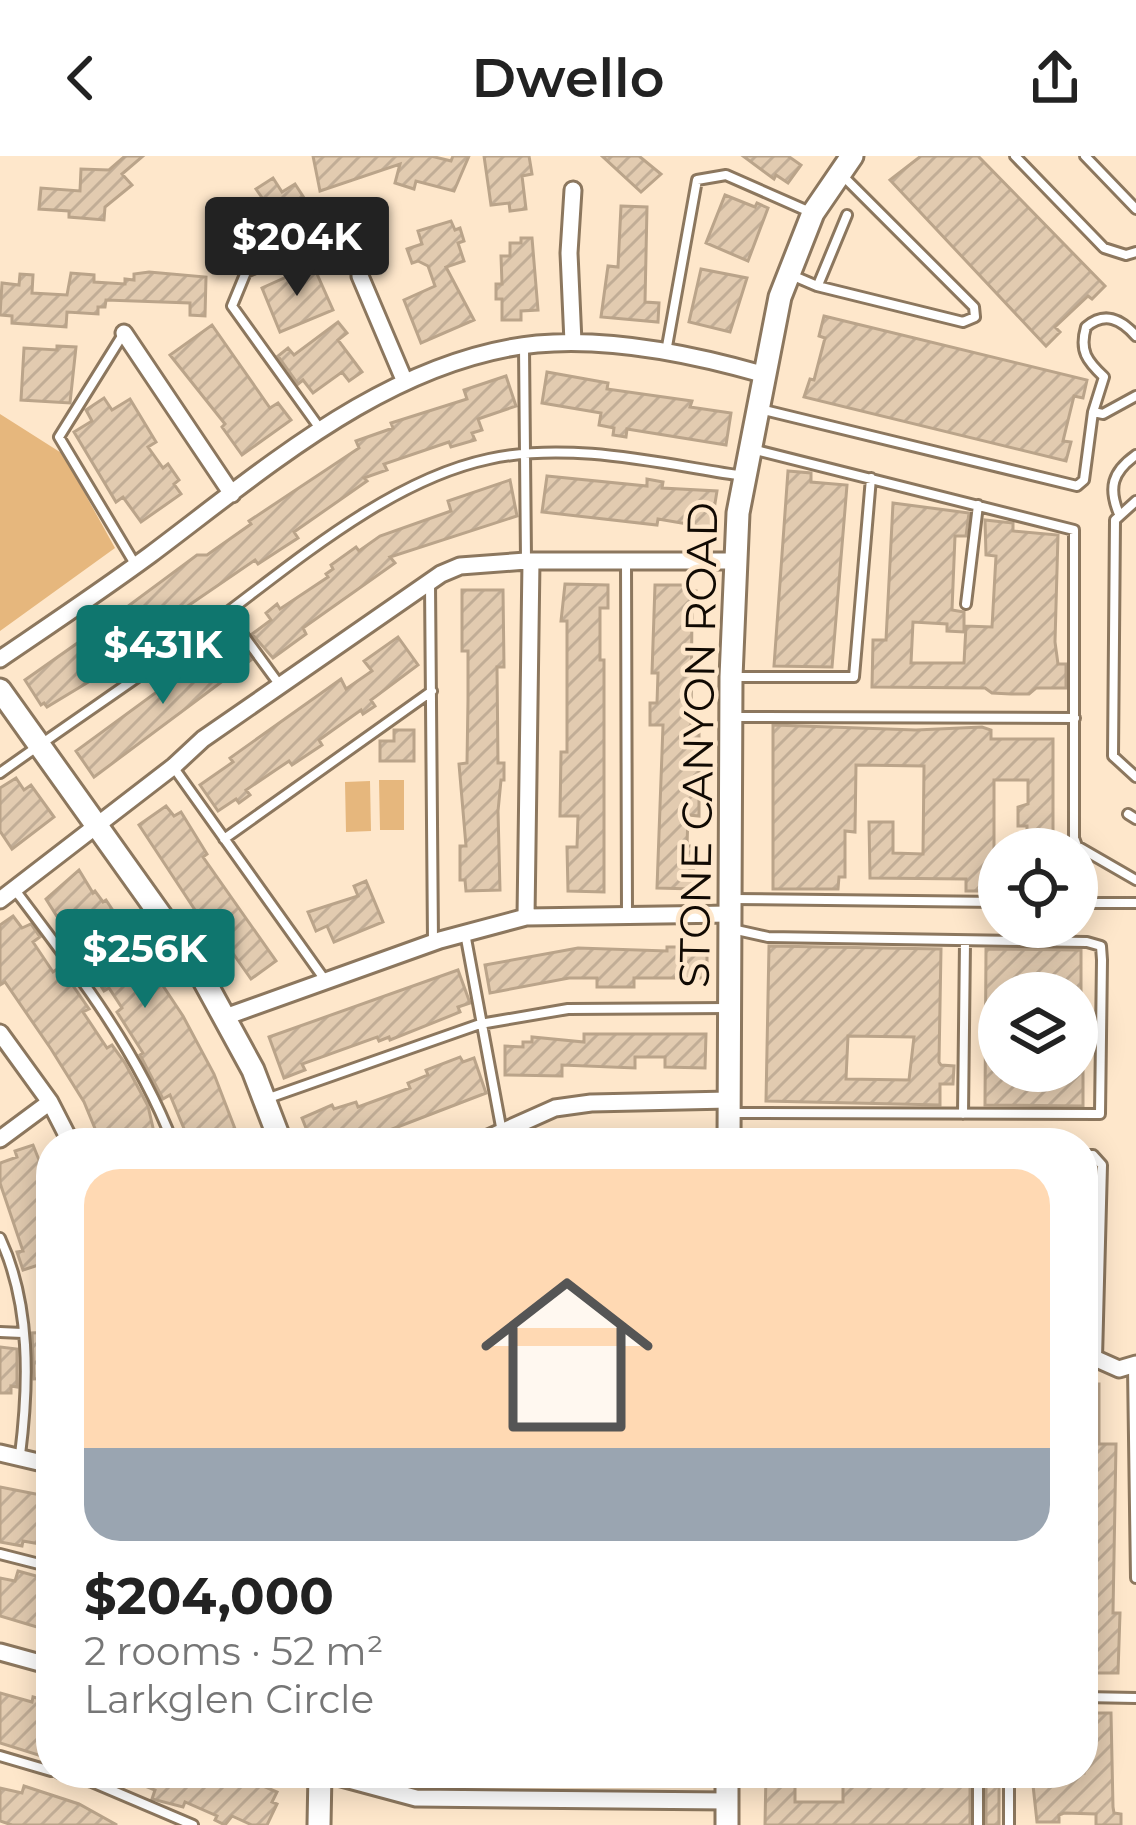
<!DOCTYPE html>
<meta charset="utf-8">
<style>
:root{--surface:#fff;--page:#f6f6f6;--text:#222;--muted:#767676;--line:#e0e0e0;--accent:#0f766e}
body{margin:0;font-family:Montserrat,sans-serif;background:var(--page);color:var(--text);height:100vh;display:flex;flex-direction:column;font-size:45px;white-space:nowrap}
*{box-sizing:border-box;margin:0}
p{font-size:39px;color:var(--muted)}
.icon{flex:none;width:66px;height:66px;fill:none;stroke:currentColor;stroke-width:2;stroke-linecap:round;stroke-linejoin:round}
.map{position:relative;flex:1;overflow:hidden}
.sheet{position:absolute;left:36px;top:972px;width:1062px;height:660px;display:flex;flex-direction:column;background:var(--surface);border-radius:48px;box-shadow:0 6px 30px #0003}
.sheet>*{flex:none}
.buttons{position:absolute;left:978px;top:672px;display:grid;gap:24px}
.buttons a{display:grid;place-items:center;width:120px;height:120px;border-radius:50%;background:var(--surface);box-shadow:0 6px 30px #0003;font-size:60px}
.price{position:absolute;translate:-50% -102px;padding:0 27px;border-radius:12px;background:var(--accent);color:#fff;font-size:39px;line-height:78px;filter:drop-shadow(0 3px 6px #0008)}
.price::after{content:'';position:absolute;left:50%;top:72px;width:36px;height:27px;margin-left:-18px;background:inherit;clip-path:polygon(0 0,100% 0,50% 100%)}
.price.on{background:#222;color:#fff}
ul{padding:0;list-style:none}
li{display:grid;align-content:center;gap:24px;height:636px;padding:0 48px}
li+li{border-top:3px solid var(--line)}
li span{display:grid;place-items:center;height:372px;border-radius:36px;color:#555}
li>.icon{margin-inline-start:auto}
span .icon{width:216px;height:216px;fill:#fffc;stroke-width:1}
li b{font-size:51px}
header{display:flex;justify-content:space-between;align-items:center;height:156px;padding:0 48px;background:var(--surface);font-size:54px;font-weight:600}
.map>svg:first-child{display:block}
.park{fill:#e6b77d}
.building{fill:url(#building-hatch);stroke:#baa48a;stroke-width:3;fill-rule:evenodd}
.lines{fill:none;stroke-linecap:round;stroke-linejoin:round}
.lane-casing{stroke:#8c775e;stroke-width:14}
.street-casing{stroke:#8c775e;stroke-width:21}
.secondary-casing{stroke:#8c775e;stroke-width:27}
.lane{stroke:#fff;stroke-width:8}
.street{stroke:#fff;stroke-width:15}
.secondary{stroke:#fff;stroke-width:21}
.labels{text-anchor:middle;stroke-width:9;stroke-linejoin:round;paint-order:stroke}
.street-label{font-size:42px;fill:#110a03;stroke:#fee7cb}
</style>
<header><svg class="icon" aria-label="back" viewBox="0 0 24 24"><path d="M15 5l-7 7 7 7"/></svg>Dwello<svg class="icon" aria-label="share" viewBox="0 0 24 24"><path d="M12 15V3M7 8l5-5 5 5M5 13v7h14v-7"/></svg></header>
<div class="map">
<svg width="1136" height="1669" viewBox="0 0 1136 1669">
<defs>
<pattern id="building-hatch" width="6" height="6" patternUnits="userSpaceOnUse" patternTransform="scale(3)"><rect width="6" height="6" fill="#e2cbb0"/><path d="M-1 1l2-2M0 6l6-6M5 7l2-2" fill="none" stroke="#c1ad96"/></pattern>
</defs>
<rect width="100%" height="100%" fill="#fee7cb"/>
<!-- park -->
<path class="park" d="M0 258 63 298 115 392 0 475Z
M379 624H404V674H380Z
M370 625 371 675 346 676 345 626Z"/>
<!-- building -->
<path class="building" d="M125 0H143L122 18 132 29 105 51 104 64 69 61V55L39 53 41 32 80 35 81 13 109 14Z
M313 0H431L451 5 453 0H469L454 35 416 25 414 33 395 27 400 8 320 35Z
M484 0H529L532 18 522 20 526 53 510 55 509 47 491 49Z
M602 0H639L661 18 641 36Z
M743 0H788L801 9 788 27 776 19 774 23Z
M921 0H978L1105 130 1092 143 1088 140 1055 171 1060 176 1046 190 890 24Z
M273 22 282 36 295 28 310 51 278 72 283 81 272 88 269 83 246 97 228 69 265 46 256 33Z
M725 39 755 51 757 47 768 52 748 105 706 87Z
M621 50 647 51 645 146 659 147 658 166 601 161 608 110 618 111Z
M451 65 455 74 460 72 464 85 458 87 464 105 446 111 474 164 421 187 404 144 435 130 428 110 418 105 412 107 407 93 422 88 418 75Z
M521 82H532L538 154 521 155V164H502V143H496V128H502L501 100H510V87H521Z
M313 109 333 154 280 176 262 132Z
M701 113 747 122 730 176 689 166Z
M149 116 206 121 205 160 190 159V147L106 144 105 151H98V158L67 156 66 171 12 167V160L0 159 2 127 19 129 20 118 33 119 32 137 67 139 71 117 94 119V126L125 128V123L134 124V118Z
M824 160 1087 224 1083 242 1074 240 1063 285 1071 286 1066 305 804 241 810 223 814 224 825 182 819 180Z
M338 166 347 177 338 184 362 216 349 225 342 216 313 237 303 224 298 228 278 200 288 192 294 199Z
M212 169 270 252 278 247 291 264 242 299 222 271 225 268 170 199Z
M57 190 76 191 70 247 21 244 24 192 57 194Z
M547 216 608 227 607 233 692 245 690 251 731 257 726 289 627 273 626 281 613 279 614 272 599 269 601 257 542 247Z
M506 220 516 250 478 263 482 274 472 277 475 284 451 291 449 286 384 308 387 314 364 322 367 325 294 376 298 382 258 408 255 404 100 510 104 516 95 522 47 551 44 547 41 549 25 524 89 479 94 487 122 468 116 459 197 399H207L251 368 249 365 359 292 356 285 393 272 391 267 467 243 464 234Z
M104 242 112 254 130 243 156 286 148 291 163 312 168 308 179 324 174 328 181 338 141 366 123 341 116 346 74 276 92 265 86 254Z
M788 315 811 317V326L847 329 832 511 774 510Z
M547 320 647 330V323L663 326 662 332 717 335 711 372 658 363 657 369 542 356Z
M510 324 517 360 390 401 395 407 303 472 306 478 273 502 252 478 271 464 266 457 277 448 280 453 328 421 326 418 333 413 331 409 356 391 359 395 380 380 451 355 448 345Z
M893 347 969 357 966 380H955L952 454 964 456V476L947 475V468L913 466 911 507H964L966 470 992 471 996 400 986 399 985 364 1013 367V375L1058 379 1055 486 1058 508H1066V532H1036L1029 538H1011L992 537 985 532 872 531 873 484H886Z
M565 428 608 429V452H600V504H604V736L568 735 567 691H577L578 660H560L561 596H567V465H561Z
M655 429H691V435H696L695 451H692L691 575H699V660L688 659 687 690H694L693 733 657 732 663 569H650V547H657L658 517H652Z
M462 434H503L504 511H497L498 607H504V624H501L498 655 500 734 466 735 465 724H460V690H466L459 608 467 607 468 544V495H462Z
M233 480 251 504 94 621 76 595Z
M398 481 418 509 371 544 375 550 363 558 361 554 319 584 322 589 292 609 289 605 246 634 250 639 239 647 236 643 218 655 200 629 233 606 230 602 341 523 346 533 372 515 364 505Z
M773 569 916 574 982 571 991 574V583H1053V693H1027V670H1018V651L1028 648V624H994V710H999V735H966V723L870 722 869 666H893V697L923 698 924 610 856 609 855 676 845 675V721H839L838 733H773Z
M394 574H414V605H380V585H394Z
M16 622 24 634 31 629 54 661 12 693 0 675V632Z
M166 650 174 660 181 656 207 698 203 701 276 805 251 823 227 789 224 791 201 763 139 669Z
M79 714 93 737 95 735 103 746 106 744 183 860 214 918 237 978 216 987H190L170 939 163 943 140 899 143 897 117 856 122 852 109 832 104 835 46 743Z
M366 725 383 766 334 786 327 770 316 775 308 756 358 740 354 730Z
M13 760 22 772 31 768 40 781 33 786 53 816 60 811 89 853 83 856 107 892 112 889 125 907 148 950 153 972 122 987H101L84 946 51 893 5 826 0 829V769Z
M769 790 941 793 939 906 941 909 954 910 953 928H940V949L766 945ZM848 880 914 881 909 924 846 923Z
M667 791H707V822H634V831H597V822H569L490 837 485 809 578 792 667 795Z
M986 793 1081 794V837H999V915H1083V950L985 949Z
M458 814 470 847 458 851 460 856 390 884 389 881 379 885 377 881 302 908 305 914 284 922 269 881Z
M584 878H706L705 912 665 911V901H635V912L562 909V920L505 919V890L523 891V886H532V881L584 886Z
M460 901 463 906 474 902 486 937 356 987H351L349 981 332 987H312L302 962 332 949 334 953 356 946 358 951 410 932 408 927 428 919 426 914Z
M33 989 51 1034V1105L23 1114 17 1096 23 1095 0 1027V1007L17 1001 15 995Z
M51 1176V1222L34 1223 32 1177Z
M0 1191 17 1193V1231L11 1230V1237H0Z
M1083 1228H1099V1288H1116L1113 1457H1120L1118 1517H1093V1448H1083Z
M0 1331 51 1341V1390L23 1385 22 1390 0 1386Z
M18 1415 51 1424 47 1474 0 1460V1422L15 1425Z
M0 1537 32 1546 33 1541 51 1546V1603L0 1587Z
M1083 1557H1111L1113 1651 1114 1657 1121 1658V1669H1096V1658L1064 1657 1059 1659V1666H1037L1032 1620 1084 1617Z
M113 1617H233L277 1636 272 1646 277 1648 267 1669H252L232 1660 225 1669 215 1664 217 1660 185 1646 183 1651 152 1643 155 1634Z
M766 1617H795V1646H843V1617H970V1669H765Z
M986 1617H999V1669H986Z
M24 1630 79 1648 117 1669H12L0 1665V1632L22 1637Z"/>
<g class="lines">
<!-- lane casing -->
<g class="lane-casing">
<path id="lane" d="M1015 0 1104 92 1126 99 1136 96
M1085 0 1136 53
M789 118 817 130 963 166 975 161 974 151 841 18
M818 129 847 59
M122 180 59 281 135 408
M524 191 526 404
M666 196 697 24 726 19 810 56
M764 254 1077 330 1084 324 1093 256 1104 221C1087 205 1079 195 1086 171 1105 155 1121 163 1136 180
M1093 256 1103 258 1136 240
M321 274 232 150 246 116 356 69
M756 294 1074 374V682L1077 690 1136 724
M1136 345 1115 364 1113 600 1136 621
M1119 358C1108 332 1112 316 1136 299
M626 406 627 757
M430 428 433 785
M966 448 978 349
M227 457 279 528
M732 521H854L871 322
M735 561 1075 562
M174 612 325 824
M0 617C67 569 135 524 201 476 286 414 385 325 489 303 571 285 662 308 743 320
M1128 658 1136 663
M224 683 432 535
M15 734C74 812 138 895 173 987
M732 743 999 746
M1077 747H1136
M465 777 504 987
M266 943 480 868 568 853 729 852
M731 957 1100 958 1102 804 1101 790 1087 786 768 781 732 773
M963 958 965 786
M1083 999H1093L1102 1009 1097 1202
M0 1082C31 1148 29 1228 20 1299
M0 1176 22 1177
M1133 1211 1136 1422
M0 1398 51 1411
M1083 1541 1136 1542
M0 1600 51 1615
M59 1617 92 1626 193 1669
M978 1617V1669
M1009 1669V1617"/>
</g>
<!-- street casing -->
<g class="street-casing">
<path id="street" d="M358 68 360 120 405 226
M124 177 232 338
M573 186 569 97 573 34
M0 503C50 469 101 435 150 399 265 313 389 203 537 188 611 181 692 198 762 218
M0 744 174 610 203 583 441 418 460 410 526 405H733
M526 761 531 405
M225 861 440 784 526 761 731 758
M0 877 50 946 71 987
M0 983 50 946
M477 987 555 952 591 947 729 944
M1083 1197 1119 1213 1136 1208
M0 1297 51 1309
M0 1496 51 1510
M323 1617 416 1642 727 1645"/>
</g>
<!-- secondary casing -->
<g class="secondary-casing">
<path id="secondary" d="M0 534 194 806 253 914 281 987
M729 987 731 521 738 357 780 141 813 57 852 0
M727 1617V1669
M319 1669 320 1617"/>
</g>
<!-- lane -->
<use href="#lane" class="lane"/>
<!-- street -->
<use href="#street" class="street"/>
<!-- secondary -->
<use href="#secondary" class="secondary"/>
</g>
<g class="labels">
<!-- street labels -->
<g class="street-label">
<text transform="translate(698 589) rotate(-89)" y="15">STONE CANYON ROAD</text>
</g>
</g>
</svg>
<div class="buttons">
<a><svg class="icon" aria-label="locate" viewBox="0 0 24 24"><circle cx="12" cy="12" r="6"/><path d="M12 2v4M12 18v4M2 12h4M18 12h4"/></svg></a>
<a><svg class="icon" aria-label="layers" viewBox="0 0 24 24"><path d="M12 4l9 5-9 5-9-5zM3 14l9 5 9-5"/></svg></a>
</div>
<b class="price on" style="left:297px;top:143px">$204K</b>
<b class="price" style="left:163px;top:551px">$431K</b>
<b class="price" style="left:145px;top:855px">$256K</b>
<section class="sheet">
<ul>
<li><span style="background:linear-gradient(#ffd9b3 75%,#9aa5b1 0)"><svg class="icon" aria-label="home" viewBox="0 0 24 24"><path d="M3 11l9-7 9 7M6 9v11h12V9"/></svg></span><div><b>$204,000</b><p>2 rooms · 52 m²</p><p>Larkglen Circle</p></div></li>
</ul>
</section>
</div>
